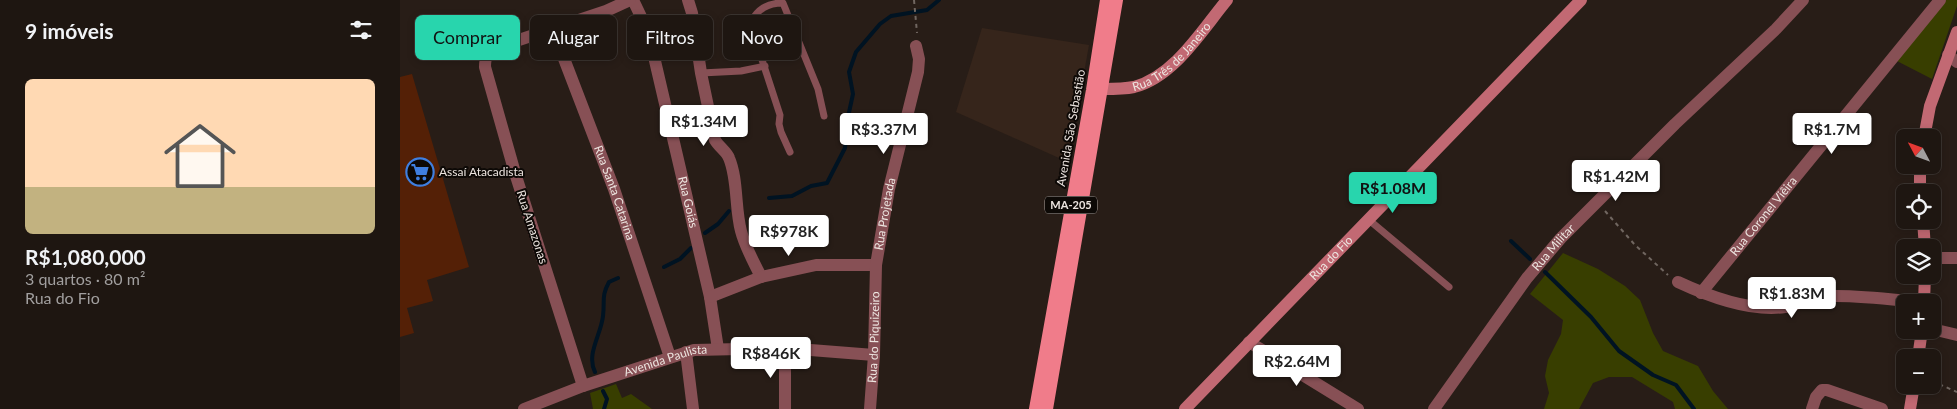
<!DOCTYPE html>
<html lang="pt">
<meta charset="utf-8">
<style>
:root{--surface:#1e1611;--page:#2b231f;--text:#f1f3f6;--muted:#a19f9f;--line:#3c3531;--accent:#28d5ad}
body{margin:0;font-family:Lato,sans-serif;background:var(--page);color:var(--text);height:100vh;display:flex;flex-direction:column;font-size:19px;white-space:nowrap}
*{box-sizing:border-box;margin:0}
p{font-size:16px;color:var(--muted)}
.icon{flex:none;width:28px;height:28px;fill:none;stroke:currentColor;stroke-width:2;stroke-linecap:round;stroke-linejoin:round}
.map{position:relative;flex:1;overflow:hidden}
.drawer{display:flex;flex-direction:column;background:var(--surface);width:400px}
.drawer>*{flex:none}
.hud{position:absolute;left:15px;top:15px;width:475px;height:45px;display:flex;gap:10px}
.needle{width:32px;rotate:311deg}
.fabs{position:absolute;left:1496px;top:129px;display:grid;gap:10px}
.fabs a{display:grid;place-items:center;width:45px;height:45px;border-radius:8px;background:var(--surface);box-shadow:0 2px 8px #0003,0 0 0 1px var(--line);font-size:25px}
.price{position:absolute;translate:-50% -42px;padding:0 11px;border-radius:5px;background:#fff;color:#222;font-size:16px;line-height:32px;filter:drop-shadow(0 1px 2px #0008)}
.price::after{content:'';position:absolute;left:50%;top:30px;width:15px;height:11px;margin-left:-8px;background:inherit;clip-path:polygon(0 0,100% 0,50% 100%)}
.price.on{background:var(--accent);color:#111}
ul{padding:0;list-style:none}
li{display:grid;align-content:center;gap:10px;height:265px;padding:0 25px}
li+li{border-top:1px solid var(--line)}
li span{display:grid;place-items:center;height:155px;border-radius:8px;color:#555}
li>.icon{margin-inline-start:auto}
span .icon{width:90px;height:90px;fill:#fffc;stroke-width:1}
li b{font-size:21px}
h2{display:flex;justify-content:space-between;align-items:center;height:60px;padding:0 25px;font-size:21px}
.chip{padding:0 18px;border-radius:8px;background:var(--surface);box-shadow:0 2px 8px #0003,0 0 0 1px var(--line);font-size:18px;line-height:45px}
.chip.on{background:var(--accent);color:#111}
main{display:flex;flex:1;min-height:0}
.map>svg:first-child{display:block}
.built{fill:#36251b}
.green{fill:#383e00}
.lines{fill:none;stroke-linecap:round;stroke-linejoin:round}
.stream{stroke:#001322;stroke-width:4}
.building{fill:#542006}
.path{stroke:#706660;stroke-width:2;stroke-dasharray:4 4;stroke-linecap:butt}
.lane{stroke:#875055;stroke-width:7}
.street{stroke:#875055;stroke-width:12}
.secondary{stroke:#c26973;stroke-width:12}
.primary{stroke:#f07c8a;stroke-width:12}
.labels{text-anchor:middle;stroke-width:4;stroke-linejoin:round;paint-order:stroke}
.shield{fill:#0d0906;stroke:#aaa39f;stroke-width:1}
.shield-label{font-size:11px;font-weight:bold;fill:#ede5e0}
.street-label{font-size:12px;fill:#ede5e0;stroke:#0d0906}
.poi-label{font-size:12px;fill:#ede5e0;stroke:#0d0906;text-anchor:start}
</style>
<main>
<section class="drawer">
<h2>9 imóveis<svg class="icon" aria-label="filters" viewBox="0 0 24 24"><path d="M4 7h16M4 17h16"/><circle cx="9" cy="7" r="2"/><circle cx="15" cy="17" r="2"/></svg></h2>
<ul>
<li><span style="background:linear-gradient(#ffd9b3 70%,#c2b280 0)"><svg class="icon" aria-label="home" viewBox="0 0 24 24"><path d="M3 11l9-7 9 7M6 9v11h12V9"/></svg></span><div><b>R$1,080,000</b><p>3 quartos · 80 m²</p><p>Rua do Fio</p></div></li>
</ul>
</section>
<div class="map">
<svg width="1557" height="409" viewBox="0 0 1557 409">
<rect width="100%" height="100%" fill="#281d17"/>
<!-- built -->
<path class="built" d="M582 28 689 45 668 162 556 112Z"/>
<!-- green -->
<path class="green" d="M1546 0H1557V6L1532 79 1495 60Z
M1163 253 1198 269 1225 286 1240 300 1253 333 1263 351 1298 366 1313 391 1328 409H1275L1273 402 1232 377H1209L1193 383 1179 409H1144L1149 393 1145 376 1148 360 1161 334 1163 320 1130 294Z
M216 384 222 398 231 394 252 409H193L190 393Z"/>
<g class="lines">
<!-- stream -->
<path class="stream" d="M369 198 392 196 411 186 427 183 445 148 448 117 453 94 449 72 456 52 480 24 491 16 527 10 539 0
M305 233 318 224 329 211
M1111 241 1130 259
M264 267 280 259 291 248
M1145 272 1191 317 1219 351 1253 375 1276 385 1294 409
M195 372C186 354 201 335 203 316 205 300 201 297 209 282L218 278
M203 391 207 399 204 409"/>
</g>
<!-- building -->
<path class="building" d="M12 74 69 267 27 280 33 301 7 308 14 333 0 337V77Z"/>
<g class="lines">
<!-- path -->
<path class="path" d="M514 0 517 33
M1205 211 1235 245 1268 275
M1532 381 1557 392"/>
<!-- lane -->
<path class="lane" d="M301 73 341 71 365 66
M390 152 381 132 379 124 380 115 350 23C358 9 367 3 383 3L418 89 424 116
M969 220 1049 287"/>
<!-- street -->
<g class="street">
<path id="s1" d="M233 0 245 25 252 48 310 297 318 349"/>
<path d="M288 0 292 13 301 73 315 140C319 147 327 152 329 158 338 179 335 209 341 231 345 247 354 262 361 277"/>
<path id="s2" d="M153 30 214 189 270 357"/>
<path d="M1548 55 1557 62"/>
<path d="M1532 258H1557"/>
<path d="M1278 282C1308 296 1351 312 1385 307 1400 304 1414 296 1429 296 1459 295 1488 299 1517 302"/>
<path id="s3" d="M1301 293 1540 0"/>
<path d="M310 297 361 277 416 265H476"/>
<path d="M1532 329 1557 335"/>
<path d="M849 342 958 409"/>
<path d="M286 352 293 409"/>
<path d="M183 386 115 173 85 67C85 57 87 54 95 48L206 11 230 0"/>
<path id="s4" d="M124 409 183 386 294 350 385 348 474 355"/>
<path d="M385 409V348"/>
<path id="s5" d="M470 409 474 355 476 265 489 189 518 72 519 59 516 46"/>
<path id="s6" d="M1034 409 1127 278 1161 238 1275 124 1376 29 1403 0"/>
<path d="M1412 409 1416 397 1422 390H1427L1482 409"/>
</g>
<!-- secondary -->
<g class="secondary">
<path id="s7" d="M703 89C713 89 724 89 734 87 774 77 802 30 827 0"/>
<path d="M1524 138 1530 106 1557 32"/>
<path d="M1520 192V165"/>
<path d="M1523 220 1525 248"/>
<path d="M1524 302 1525 275"/>
<path d="M1518 358 1522 330"/>
<path id="s8" d="M785 409 1181 0"/>
<path d="M1510 409 1514 385"/>
</g>
<!-- primary -->
<path class="primary" d="M635 409 692 90 706 0
M647 409 717 0"/>
</g>
<!-- icons -->
<defs>
<g id="supermarket-ring" transform="scale(1.4375)"><circle r="9.5" fill="#0d0906" stroke="#3f7fe0" stroke-width="1.5"/><path d="M-6-5.5h2.5l.6 2H6L4.5 2H-2.5L-4.4-4H-6ZM-1.5 3.2a1.3 1.3 0 1 0 .1 0ZM3 3.2a1.3 1.3 0 1 0 .1 0Z" fill="#3f7fe0"/></g>
</defs>
<g fill-rule="evenodd">
<use href="#supermarket-ring" x="20" y="172"/>
</g>
<g class="labels">
<!-- shield labels -->
<rect class="shield" x="645" y="196.5" width="52" height="17" rx="4"/>
<g class="shield-label">
<text x="671" y="209">MA-205</text>
</g>
<!-- street labels -->
<g class="street-label">
<text dy="4" stroke="none"><textPath href="#s7" startOffset="80">Rua Três de Janeiro</textPath></text>
<text transform="translate(671 128) rotate(-80)" y="4">Avenida São Sebastião</text>
<text dy="4" stroke="none"><textPath href="#s2" startOffset="174">Rua Santa Catarina</textPath></text>
<text dy="4" stroke="none"><textPath href="#s1" startOffset="210">Rua Goiás</textPath></text>
<text dy="4" stroke="none"><textPath href="#s5" startOffset="196">Rua Projetada</textPath></text>
<text dy="4" stroke="none"><textPath href="#s3" startOffset="99">Rua Coronel Viêira</textPath></text>
<text transform="translate(132 227) rotate(72)" y="4">Rua Amazonas</text>
<text dy="4" stroke="none"><textPath href="#s6" startOffset="201">Rua Militar</textPath></text>
<text dy="4" stroke="none"><textPath href="#s8" startOffset="210">Rua do Fio</textPath></text>
<text dy="4" stroke="none"><textPath href="#s5" startOffset="72">Rua do Piquizeiro</textPath></text>
<text dy="4" stroke="none"><textPath href="#s4" startOffset="150">Avenida Paulista</textPath></text>
</g>
<!-- poi labels -->
<g class="poi-label">
<text x="39" y="176">Assaí Atacadista</text>
</g>
</g>
</svg>
<div class="fabs">
<a><svg class="needle" viewBox="-14 -14 28 28"><path d="M0-13l5 13h-10z" fill="#e53935"/><path d="M0 13l5-13h-10z" fill="#a19f9f"/></svg></a>
<a><svg class="icon" aria-label="locate" viewBox="0 0 24 24"><circle cx="12" cy="12" r="6"/><path d="M12 2v4M12 18v4M2 12h4M18 12h4"/></svg></a>
<a><svg class="icon" aria-label="layers" viewBox="0 0 24 24"><path d="M12 4l9 5-9 5-9-5zM3 14l9 5 9-5"/></svg></a>
<a>+</a>
<a>−</a>
</div>
<b class="price" style="left:304px;top:147px">R$1.34M</b>
<b class="price" style="left:484px;top:155px">R$3.37M</b>
<b class="price" style="left:1432px;top:155px">R$1.7M</b>
<b class="price" style="left:1216px;top:202px">R$1.42M</b>
<b class="price on" style="left:993px;top:214px">R$1.08M</b>
<b class="price" style="left:389px;top:257px">R$978K</b>
<b class="price" style="left:1392px;top:319px">R$1.83M</b>
<b class="price" style="left:371px;top:379px">R$846K</b>
<b class="price" style="left:897px;top:387px">R$2.64M</b>
<div class="hud">
<a class="chip on">Comprar</a>
<a class="chip">Alugar</a>
<a class="chip">Filtros</a>
<a class="chip">Novo</a>
</div>
</div>
</main>
